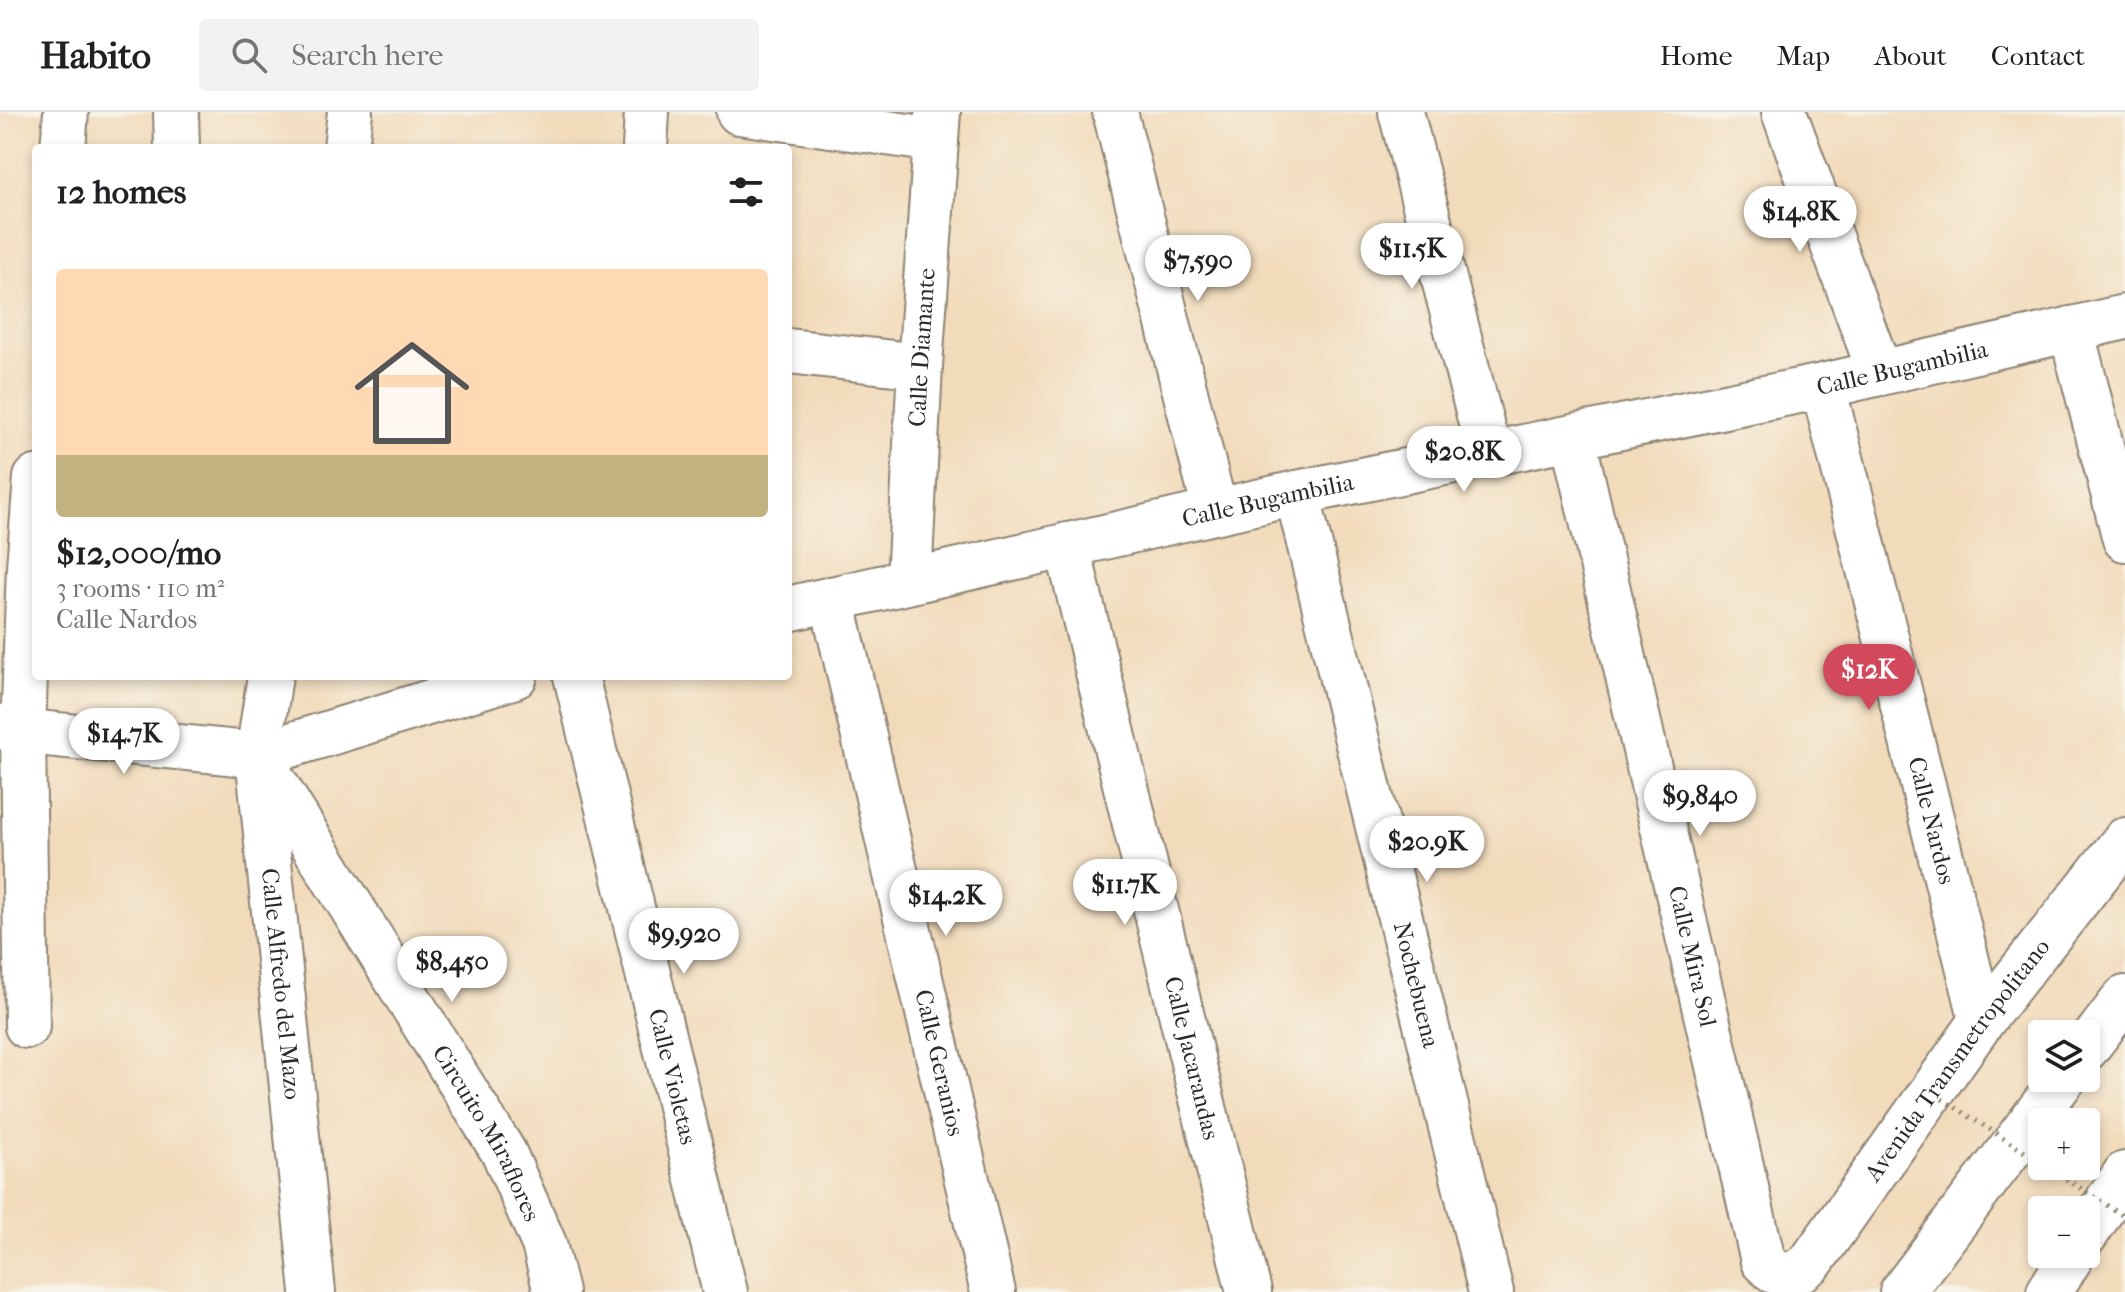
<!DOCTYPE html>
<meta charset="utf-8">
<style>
:root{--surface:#fff;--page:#f2f2f2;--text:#202124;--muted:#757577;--line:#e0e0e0;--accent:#d1495b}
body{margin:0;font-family:"IM FELL French Canon",serif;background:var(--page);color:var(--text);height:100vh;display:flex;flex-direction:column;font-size:30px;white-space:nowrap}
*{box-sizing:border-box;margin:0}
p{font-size:26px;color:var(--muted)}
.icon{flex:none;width:44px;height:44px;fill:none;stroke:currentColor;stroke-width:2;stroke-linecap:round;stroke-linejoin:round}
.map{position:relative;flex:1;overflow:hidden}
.side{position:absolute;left:32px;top:32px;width:760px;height:536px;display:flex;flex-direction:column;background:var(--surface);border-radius:8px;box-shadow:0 4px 12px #0003}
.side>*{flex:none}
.tools{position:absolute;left:2028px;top:908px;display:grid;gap:16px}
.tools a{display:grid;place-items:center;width:72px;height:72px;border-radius:8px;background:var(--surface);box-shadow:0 4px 12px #0003;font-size:40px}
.price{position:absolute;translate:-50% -68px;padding:0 18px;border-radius:28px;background:#fff;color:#222;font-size:26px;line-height:52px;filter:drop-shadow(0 2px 4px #0008)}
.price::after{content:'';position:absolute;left:50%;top:48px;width:24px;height:18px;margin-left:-12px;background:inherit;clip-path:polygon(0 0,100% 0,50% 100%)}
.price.current{background:var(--accent);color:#fff}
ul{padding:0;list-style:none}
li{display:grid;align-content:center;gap:16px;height:424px;padding:0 24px}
li span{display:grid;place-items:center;height:248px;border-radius:8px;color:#555}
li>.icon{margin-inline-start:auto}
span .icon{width:144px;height:144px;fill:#fffc;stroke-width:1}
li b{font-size:34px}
h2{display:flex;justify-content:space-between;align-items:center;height:96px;padding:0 24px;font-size:34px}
header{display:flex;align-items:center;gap:48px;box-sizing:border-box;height:112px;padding:0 40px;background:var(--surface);border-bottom:2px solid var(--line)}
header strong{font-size:38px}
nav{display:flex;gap:44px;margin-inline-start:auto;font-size:28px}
.search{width:560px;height:72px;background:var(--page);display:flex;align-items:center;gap:20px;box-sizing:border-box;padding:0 28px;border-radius:8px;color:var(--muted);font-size:30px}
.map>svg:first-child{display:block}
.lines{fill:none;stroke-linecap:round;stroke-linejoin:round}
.minor-casing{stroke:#8e8373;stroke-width:48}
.highway-casing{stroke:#8e8373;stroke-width:48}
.minor{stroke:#fff;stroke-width:44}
.highway{stroke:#fff;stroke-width:44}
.path-bridge{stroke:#8e8373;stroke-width:5;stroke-dasharray:2 6;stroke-linecap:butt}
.labels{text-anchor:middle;stroke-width:6;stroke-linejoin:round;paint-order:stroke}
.street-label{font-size:24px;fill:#2b2b2b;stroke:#f7f3e8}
</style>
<header>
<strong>Habito</strong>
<div class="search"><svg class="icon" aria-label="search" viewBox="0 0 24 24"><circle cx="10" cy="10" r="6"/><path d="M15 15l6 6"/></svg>Search here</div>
<nav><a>Home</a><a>Map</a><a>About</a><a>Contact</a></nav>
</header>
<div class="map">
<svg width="2125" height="1180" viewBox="0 0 2125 1180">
<rect width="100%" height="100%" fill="#f7f3e8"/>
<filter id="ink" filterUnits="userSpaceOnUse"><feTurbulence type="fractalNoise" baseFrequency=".0125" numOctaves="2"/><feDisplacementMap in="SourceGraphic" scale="16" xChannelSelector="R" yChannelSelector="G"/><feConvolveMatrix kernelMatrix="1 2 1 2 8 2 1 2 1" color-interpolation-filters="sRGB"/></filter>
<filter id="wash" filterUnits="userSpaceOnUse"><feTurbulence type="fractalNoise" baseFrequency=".006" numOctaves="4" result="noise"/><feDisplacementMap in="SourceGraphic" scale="32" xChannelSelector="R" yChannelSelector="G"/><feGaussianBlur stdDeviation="1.8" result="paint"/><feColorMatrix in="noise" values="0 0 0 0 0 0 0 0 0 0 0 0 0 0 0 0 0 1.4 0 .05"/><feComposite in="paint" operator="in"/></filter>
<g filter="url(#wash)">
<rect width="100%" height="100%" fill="#f2dbbb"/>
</g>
<g filter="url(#ink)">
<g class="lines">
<!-- minor casing -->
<g class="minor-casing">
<g id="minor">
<path d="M176 0 177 36"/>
<path d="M739 0 936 28"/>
<path d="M1115 0 1215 399"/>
<path d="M1401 0 1489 342"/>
<path d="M1784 0 1880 261"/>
<path d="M63 36 66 0"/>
<path d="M346 36 350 0"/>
<path d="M645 36 647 0"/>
<path d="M2071 217 2125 427"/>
<path d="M788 239 920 254"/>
<path id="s1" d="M1823 274 1982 909"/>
<path id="s2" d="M1573 326 1763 1149C1781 1168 1792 1166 1811 1150L1982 909 2125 728"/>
<path id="s3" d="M1297 381 1491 1180"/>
<path id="s4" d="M1067 433 1249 1180"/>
<path id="s5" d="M909 469 920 254 938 0"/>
<path id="s6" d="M832 487 993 1180"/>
<path id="s7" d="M788 497 1297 381 1823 274 2125 205"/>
<path id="s8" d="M270 564 258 643 313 1180"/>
<path id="s9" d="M576 564 725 1180"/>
<path d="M0 615 37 621 258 643 515 564"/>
<path id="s10" d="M263 652 504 1041 544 1132 556 1180"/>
<path d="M27 914 23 620 29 455 36 366"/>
</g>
</g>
<!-- highway casing -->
<g class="highway-casing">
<path id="highway" d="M2086 937 2125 886
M2086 1122 2125 1062
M1902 1180 2064 966
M2049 1180 2073 1142"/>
</g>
<!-- minor -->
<use href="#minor" class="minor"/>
<!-- highway -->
<use href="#highway" class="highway"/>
<!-- path-bridge -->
<path class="path-bridge" d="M1942 987 2042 1051
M2046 1054 2125 1105"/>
</g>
</g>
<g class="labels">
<!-- street labels -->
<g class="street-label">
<text dy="8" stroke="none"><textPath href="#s5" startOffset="234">Calle Diamante</textPath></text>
<text dy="8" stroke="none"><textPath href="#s7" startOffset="1140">Calle Bugambilia</textPath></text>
<text dy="8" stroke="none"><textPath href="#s7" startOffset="492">Calle Bugambilia</textPath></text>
<text dy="8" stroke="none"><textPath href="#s1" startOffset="448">Calle Nardos</textPath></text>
<text dy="8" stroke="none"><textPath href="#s2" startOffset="532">Calle Mira Sol</textPath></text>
<text dy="8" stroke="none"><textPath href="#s8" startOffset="310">Calle Alfredo del Mazo</textPath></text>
<text dy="8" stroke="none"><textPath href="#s3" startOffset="506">Nochebuena</textPath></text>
<text dy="8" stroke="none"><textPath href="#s4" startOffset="528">Calle Jacarandas</textPath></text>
<text dy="8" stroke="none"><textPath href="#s2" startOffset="1150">Avenida Transmetropolitano</textPath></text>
<text dy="8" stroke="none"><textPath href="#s6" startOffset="476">Calle Geranios</textPath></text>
<text dy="8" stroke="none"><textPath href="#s9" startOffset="412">Calle Violetas</textPath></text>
<text dy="8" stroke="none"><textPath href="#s10" startOffset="432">Circuito Miraflores</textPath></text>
</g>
</g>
</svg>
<div class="tools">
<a><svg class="icon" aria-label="layers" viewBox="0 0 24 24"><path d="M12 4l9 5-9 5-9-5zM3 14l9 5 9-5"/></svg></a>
<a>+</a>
<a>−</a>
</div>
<b class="price" style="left:1800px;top:142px">$14.8K</b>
<b class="price" style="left:1412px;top:179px">$11.5K</b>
<b class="price" style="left:1198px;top:191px">$7,590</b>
<b class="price" style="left:1464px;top:382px">$20.8K</b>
<b class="price current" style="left:1869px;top:600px">$12K</b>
<b class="price" style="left:124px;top:664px">$14.7K</b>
<b class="price" style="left:1700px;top:726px">$9,840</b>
<b class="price" style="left:1427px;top:772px">$20.9K</b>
<b class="price" style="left:1125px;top:815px">$11.7K</b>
<b class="price" style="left:946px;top:826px">$14.2K</b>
<b class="price" style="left:684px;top:864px">$9,920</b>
<b class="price" style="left:452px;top:892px">$8,450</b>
<section class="side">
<h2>12 homes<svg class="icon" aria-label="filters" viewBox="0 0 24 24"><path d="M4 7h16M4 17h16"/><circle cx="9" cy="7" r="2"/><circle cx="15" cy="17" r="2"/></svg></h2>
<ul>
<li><span style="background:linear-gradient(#ffd9b3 75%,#c2b280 0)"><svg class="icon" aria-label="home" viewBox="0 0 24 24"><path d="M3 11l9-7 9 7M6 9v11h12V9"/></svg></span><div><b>$12,000/mo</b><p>3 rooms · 110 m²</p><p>Calle Nardos</p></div></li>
</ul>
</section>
</div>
